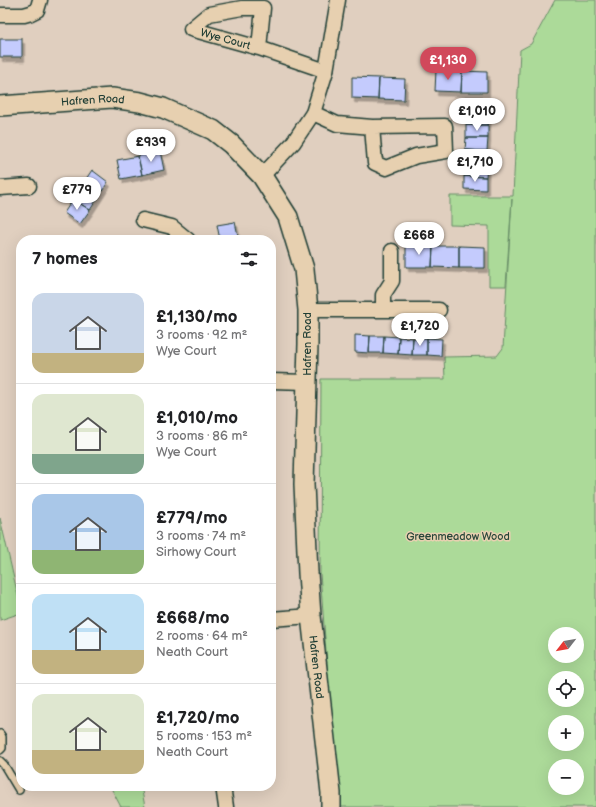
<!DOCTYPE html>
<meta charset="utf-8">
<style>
:root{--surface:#fff;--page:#f6f6f6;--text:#202124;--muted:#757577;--line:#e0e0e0;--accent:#d1495b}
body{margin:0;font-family:"Balsamiq Sans",sans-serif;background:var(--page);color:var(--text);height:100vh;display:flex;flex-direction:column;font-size:15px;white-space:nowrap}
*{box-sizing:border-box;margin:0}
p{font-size:13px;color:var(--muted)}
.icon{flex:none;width:22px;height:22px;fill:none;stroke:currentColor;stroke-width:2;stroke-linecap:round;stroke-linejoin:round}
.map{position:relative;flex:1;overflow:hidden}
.side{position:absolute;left:16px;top:235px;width:260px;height:556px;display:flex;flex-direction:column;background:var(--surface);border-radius:16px;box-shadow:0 4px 16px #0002}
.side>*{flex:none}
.needle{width:26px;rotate:239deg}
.tools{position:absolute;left:548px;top:627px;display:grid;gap:8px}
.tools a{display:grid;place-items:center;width:36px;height:36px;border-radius:50%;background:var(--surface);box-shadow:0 4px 16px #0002;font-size:20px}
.price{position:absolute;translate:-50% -34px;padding:0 9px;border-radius:14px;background:#fff;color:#222;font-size:13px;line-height:26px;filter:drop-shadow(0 1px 2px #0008)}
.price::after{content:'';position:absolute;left:50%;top:24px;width:12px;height:9px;margin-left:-6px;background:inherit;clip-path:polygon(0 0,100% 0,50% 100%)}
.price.current{background:var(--accent);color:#fff}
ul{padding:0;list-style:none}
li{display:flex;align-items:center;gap:12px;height:100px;padding:0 16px}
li+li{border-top:1px solid var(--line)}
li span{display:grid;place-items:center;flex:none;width:112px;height:80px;border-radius:12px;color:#555}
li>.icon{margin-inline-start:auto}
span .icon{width:48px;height:48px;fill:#fffc;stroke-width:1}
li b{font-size:17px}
h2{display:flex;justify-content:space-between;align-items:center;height:48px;padding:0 16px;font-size:17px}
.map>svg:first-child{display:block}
.green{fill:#acda99;stroke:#668c66;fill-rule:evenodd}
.building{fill:#c4cbfd;stroke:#1f3d34;filter:url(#shadow)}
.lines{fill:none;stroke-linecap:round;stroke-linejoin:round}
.lane-casing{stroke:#1f3d34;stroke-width:10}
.street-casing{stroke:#1f3d34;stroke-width:17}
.secondary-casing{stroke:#1f3d34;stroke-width:22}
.lane{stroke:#e7d0b0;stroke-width:7}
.street{stroke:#e7d0b0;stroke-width:14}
.secondary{stroke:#e7d0b0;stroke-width:19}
.labels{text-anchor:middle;stroke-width:3;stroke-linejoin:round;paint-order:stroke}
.street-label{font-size:11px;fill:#1f3d34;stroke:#e7d0b0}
.park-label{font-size:11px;fill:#264539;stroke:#e7d0b0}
</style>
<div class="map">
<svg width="596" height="807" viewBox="0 0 596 807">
<defs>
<filter id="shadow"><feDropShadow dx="2.5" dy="4.5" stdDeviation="0" flood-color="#0004"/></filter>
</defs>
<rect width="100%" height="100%" fill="#e0cfbf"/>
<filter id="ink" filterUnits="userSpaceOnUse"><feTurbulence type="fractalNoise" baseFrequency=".025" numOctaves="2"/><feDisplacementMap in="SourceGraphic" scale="8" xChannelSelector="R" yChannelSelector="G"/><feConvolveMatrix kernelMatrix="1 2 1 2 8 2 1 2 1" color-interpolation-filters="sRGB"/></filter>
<g filter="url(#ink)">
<!-- green -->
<path class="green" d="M555 0H596V807H339L331 717 320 573 321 379H445L444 357 497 356 503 348 512 199 506 286H489V226L450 225V196H513L520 50 531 44ZM555 634H577V656H555ZM555 678H577V700H555ZM555 722H577V744H555ZM555 766H577V788H555Z
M0 518 21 609V613L0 620Z
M110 786H141L145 807H121Z"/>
<!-- building -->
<path class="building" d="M0 39H22V57H0Z
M436 70 462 71 461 92 435 91Z
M462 71 487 72V92H461Z
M352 77 379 78 378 99 352 98Z
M379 78 405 79 404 100 378 99Z
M466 112H489L488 125H466Z
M466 125H488V138H466Z
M466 138H488L487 151 465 150Z
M465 150 487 151V164L465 163Z
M160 151 164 170 142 175 138 156Z
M138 156 142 175 121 179 117 160Z
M465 163 487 164 486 177 464 176Z
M92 170 108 182 99 196 82 185Z
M464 176 486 177V190L464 189Z
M82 185 99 196 90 210 73 199Z
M73 199 90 210 80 224 64 213Z
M235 222 239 240H220L217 225Z
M406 246H433L432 267H406Z
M433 246H459V268L432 267Z
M459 246 485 247V268H459Z
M355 335 370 336 369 353 355 352Z
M370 336H384L383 353H369Z
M384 336 399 337 398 354 383 353Z
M399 337 413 338 412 355 398 354Z
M413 338H427V355H412Z
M427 338 442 339 441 356 427 355Z"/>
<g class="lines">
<!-- lane casing -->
<g class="lane-casing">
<path id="lane" d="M0 734 2 737V748L0 750
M0 761 4 765 19 790"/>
</g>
<!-- street casing -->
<g class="street-casing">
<g id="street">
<path d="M0 15H24L31 13 37 10 40 0"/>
<path id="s1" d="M259 48 263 8H242L209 14 191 29 259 48 326 71"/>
<path d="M313 113 337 124 372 127 445 126 446 151 416 156 386 168 375 163 372 127"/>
<path d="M262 176 293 143 313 113 326 71 338 0"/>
<path d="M0 188 29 186"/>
<path d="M143 220 172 227 188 240"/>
<path d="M383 309V295L392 281V251"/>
<path d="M308 310H439"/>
<path d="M271 381 307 382"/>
<path d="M271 619 311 616"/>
<path d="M223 786 226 807"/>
</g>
</g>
<!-- secondary casing -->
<g class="secondary-casing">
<g id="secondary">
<path id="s2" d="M0 106 112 98 140 102 163 108 213 130 231 144 262 176 288 217 304 269 308 310V344L304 484 308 573 311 616 331 793V807"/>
</g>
</g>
<!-- lane -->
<use href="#lane" class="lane"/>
<!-- street -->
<use href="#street" class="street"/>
<!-- secondary -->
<use href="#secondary" class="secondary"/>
</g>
</g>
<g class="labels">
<!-- street labels -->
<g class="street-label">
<text dy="4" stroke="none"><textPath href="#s1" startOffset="154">Wye Court</textPath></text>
<text dy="4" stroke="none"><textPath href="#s2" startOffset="93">Hafren Road</textPath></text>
<text transform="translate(307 344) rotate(-90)" y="4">Hafren Road</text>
<text dy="4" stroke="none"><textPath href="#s2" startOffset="788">Hafren Road</textPath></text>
</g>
<!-- park labels -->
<g class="park-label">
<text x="458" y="540">Greenmeadow Wood</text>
</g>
</g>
</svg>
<div class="tools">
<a><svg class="needle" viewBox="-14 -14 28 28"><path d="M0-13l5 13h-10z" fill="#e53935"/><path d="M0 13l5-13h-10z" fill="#757577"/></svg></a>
<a><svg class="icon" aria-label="locate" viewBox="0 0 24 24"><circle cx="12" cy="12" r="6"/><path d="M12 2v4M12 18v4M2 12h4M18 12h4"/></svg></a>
<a>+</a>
<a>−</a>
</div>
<b class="price current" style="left:448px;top:81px">£1,130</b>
<b class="price" style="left:477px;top:132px">£1,010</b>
<b class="price" style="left:151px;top:163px">£939</b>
<b class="price" style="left:475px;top:183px">£1,710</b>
<b class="price" style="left:77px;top:211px">£779</b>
<b class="price" style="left:419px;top:256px">£668</b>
<b class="price" style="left:420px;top:347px">£1,720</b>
<section class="side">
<h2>7 homes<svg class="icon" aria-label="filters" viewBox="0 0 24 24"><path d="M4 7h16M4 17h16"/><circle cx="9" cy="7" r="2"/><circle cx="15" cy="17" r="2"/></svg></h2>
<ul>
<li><span style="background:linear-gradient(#c9d6e8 75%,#c2b280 0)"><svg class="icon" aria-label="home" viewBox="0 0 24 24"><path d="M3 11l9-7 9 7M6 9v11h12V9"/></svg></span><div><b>£1,130/mo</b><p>3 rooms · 92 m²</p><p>Wye Court</p></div></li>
<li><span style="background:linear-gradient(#dfe7d0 75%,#7fa58c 0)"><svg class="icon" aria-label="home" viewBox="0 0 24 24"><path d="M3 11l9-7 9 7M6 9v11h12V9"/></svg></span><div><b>£1,010/mo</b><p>3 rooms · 86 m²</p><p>Wye Court</p></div></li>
<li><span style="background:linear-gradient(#a9c7e8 70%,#8fb573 0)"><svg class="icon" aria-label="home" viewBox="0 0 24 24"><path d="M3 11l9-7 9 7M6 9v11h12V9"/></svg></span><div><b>£779/mo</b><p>3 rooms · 74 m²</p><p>Sirhowy Court</p></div></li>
<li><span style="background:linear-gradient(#bfe0f5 70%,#c2b280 0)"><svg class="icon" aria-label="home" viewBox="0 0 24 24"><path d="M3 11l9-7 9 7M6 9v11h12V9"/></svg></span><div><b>£668/mo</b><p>2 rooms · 64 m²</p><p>Neath Court</p></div></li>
<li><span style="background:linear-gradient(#dfe7d0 70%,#c2b280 0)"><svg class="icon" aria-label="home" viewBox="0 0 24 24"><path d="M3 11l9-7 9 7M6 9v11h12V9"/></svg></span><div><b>£1,720/mo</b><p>5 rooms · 153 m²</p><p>Neath Court</p></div></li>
</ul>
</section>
</div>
